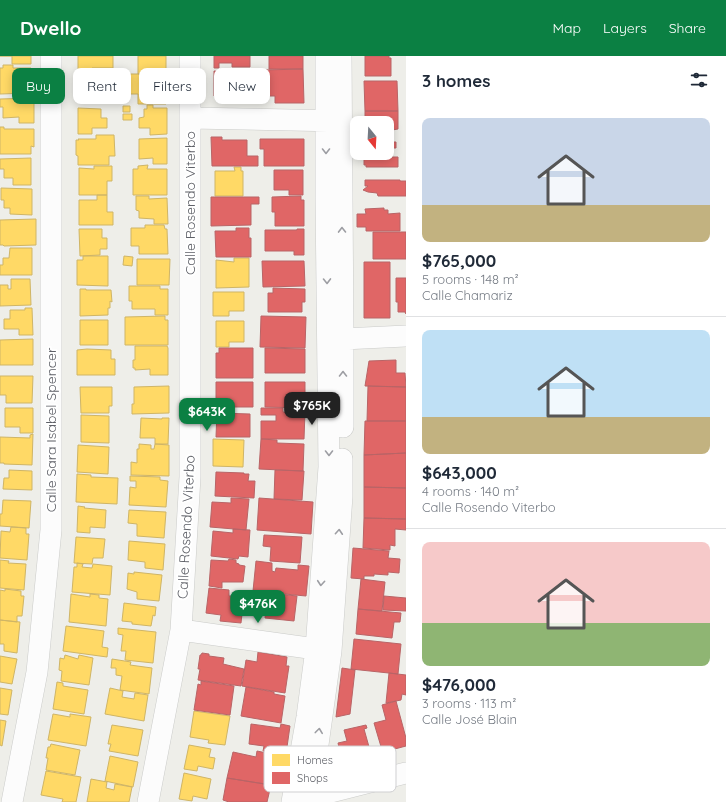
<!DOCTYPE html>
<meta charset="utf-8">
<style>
:root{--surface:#fff;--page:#f6f6f7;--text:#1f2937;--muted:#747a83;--line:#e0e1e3;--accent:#0b8043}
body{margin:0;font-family:Quicksand,sans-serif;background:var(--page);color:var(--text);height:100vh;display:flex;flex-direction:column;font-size:15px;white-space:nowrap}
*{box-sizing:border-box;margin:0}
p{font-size:13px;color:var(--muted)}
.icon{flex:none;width:22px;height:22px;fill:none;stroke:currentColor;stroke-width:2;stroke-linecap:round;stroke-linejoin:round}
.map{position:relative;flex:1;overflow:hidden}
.panel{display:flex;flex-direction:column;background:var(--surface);width:320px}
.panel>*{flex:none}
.top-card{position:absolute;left:12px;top:12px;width:334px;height:36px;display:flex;gap:8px}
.needle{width:26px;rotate:162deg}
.fabs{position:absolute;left:350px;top:60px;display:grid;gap:8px}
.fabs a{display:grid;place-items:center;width:44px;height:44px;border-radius:8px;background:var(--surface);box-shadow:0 2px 10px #0003;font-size:20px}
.price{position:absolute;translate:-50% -34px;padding:0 9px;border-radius:8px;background:var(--accent);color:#fff;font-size:13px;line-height:26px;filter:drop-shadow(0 1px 2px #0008)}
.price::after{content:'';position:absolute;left:50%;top:24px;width:12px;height:9px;margin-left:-6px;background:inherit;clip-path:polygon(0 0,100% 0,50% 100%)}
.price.active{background:#222;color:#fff}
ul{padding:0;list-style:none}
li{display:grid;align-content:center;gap:8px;height:212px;padding:0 16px}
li+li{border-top:1px solid var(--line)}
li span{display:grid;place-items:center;height:124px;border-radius:8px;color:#555}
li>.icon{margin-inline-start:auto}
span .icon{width:72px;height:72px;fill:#fffc;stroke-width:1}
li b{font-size:17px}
h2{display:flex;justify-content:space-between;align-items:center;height:48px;padding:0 16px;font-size:17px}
.pill{padding:0 14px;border-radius:8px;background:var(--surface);box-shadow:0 2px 10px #0003;font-size:14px;line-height:36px}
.pill.active{background:var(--accent);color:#fff}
header{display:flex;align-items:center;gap:24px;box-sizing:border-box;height:56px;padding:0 20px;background:var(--accent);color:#fff}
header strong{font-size:19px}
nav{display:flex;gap:22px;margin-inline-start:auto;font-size:14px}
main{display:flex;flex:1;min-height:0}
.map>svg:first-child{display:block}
.homes{fill:#ffd966;stroke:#cfb566}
.shops{fill:#e06666;stroke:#b96466}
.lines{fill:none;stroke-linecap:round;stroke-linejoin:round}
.minor-casing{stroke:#cacbc9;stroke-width:22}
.minor{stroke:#fcfcfc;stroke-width:21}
.oneway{stroke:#9d9ea3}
.labels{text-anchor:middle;stroke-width:4;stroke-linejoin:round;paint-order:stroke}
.street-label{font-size:14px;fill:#5e6067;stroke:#fff}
.key{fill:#fff;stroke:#cfcfd1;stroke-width:1}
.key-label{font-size:11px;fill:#5e6067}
</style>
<header>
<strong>Dwello</strong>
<nav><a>Map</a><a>Layers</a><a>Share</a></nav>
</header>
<main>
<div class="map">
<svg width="406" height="746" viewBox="0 0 406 746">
<rect width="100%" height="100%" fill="#eeeee9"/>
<!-- homes -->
<path class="homes" d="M0 0H31V8H12V0Z
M78 0H113V12H92V18H78Z
M138 0H166V18H138Z
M3 9H13V12H31V37L0 38V12H3Z
M127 18H164V21H166V48H138V38H127Z
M79 23H106V42H78Z
M34 42V67H19V61L3 62V51H0V43Z
M147 49H153V52H167V78L150 79V72H139V62L144 61V53H147Z
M123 50H130V56H123Z
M78 52 101 53V62H107V72H92V78H78Z
M123 58H132V64H123Z
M0 71H4V73H34V91L31 90V98H0Z
M96 79H114L115 100H109V109H78V100L76 99V84H79L78 83H96Z
M167 82V108H153V102L139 103V83Z
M31 102V129H13V122H4V113H0V103Z
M148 109 147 113H167V139H133V113H138V110Z
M94 110H112V125H107V139H79V112L94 113Z
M234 111H241V115H243V140H215V115H235Z
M1 132 32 133V159L10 158V152H4V144H1Z
M97 139H107V156H113V169H79V144H97Z
M136 140H149V143L167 142 168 168H154V163L139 162V155L136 154Z
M36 163V189L4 190 3 189H0V164Z
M145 169H164L165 173H167L168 198H139V190H131V172H145Z
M79 173H102V182H107V193H100V199L80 200Z
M10 192H32V219H0V209H3V202H9Z
M83 200H108V230L77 229V204H83Z
M124 200 133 201 132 210 123 209Z
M234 202H249V231L216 232V204L234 206Z
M137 203H170L169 229H137Z
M11 223H30L31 249 0 250V229H8V233H11Z
M129 230H160V233H168V259H155V253H132V245H129Z
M80 233H86V234H111L112 246 110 245V252H108V259L80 260Z
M213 236H244V255H229V260H213Z
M25 252H32L33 279H19V273H4V263H10V254H25Z
M165 260V264H168V289H125V261Z
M80 264H108V289H80Z
M216 265H244V286H229V291H216Z
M33 283V309H0V284Z
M135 290H167L168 292V319H150V313L135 314V312H133V304H135Z
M87 293 111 294V303H115V319H77V294Z
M0 320H33L32 347H6V339H0Z
M169 330V357L132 358V348H134V331Z
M80 331H112V350H109V357H81Z
M5 352H33V377H20V371H5Z
M81 359 109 360V387L81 386Z
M141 362 162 363V362H169L168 388H155V382H140Z
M33 378 32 409 4 408V407H0V381L30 382V379Z
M213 383 244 384 243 411 213 410Z
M139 388 151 389V393H154L155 388 169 389V420L131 419V406L137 407V393H139Z
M78 389 109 391 108 418 77 416Z
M9 414 32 415V434L3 433 4 422H9Z
M77 418 91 419V421L118 422 117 448 76 446Z
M130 420 160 421V424L168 425 166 451 129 449 130 431 136 432V425H130Z
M3 444 31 445 29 472 0 470V458H2Z
M78 450 85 451 84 452 106 454 105 472 90 471V477L77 476Z
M129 454 166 456 164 482 137 480V468L128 467Z
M11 471 26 472V478H29L27 504 0 502 1 475 10 476Z
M76 481 105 483 103 502H93L92 508 74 507Z
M129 485 165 488 163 514 145 512V506L128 504Z
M0 504 9 505 8 507 26 508 24 534 0 532Z
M77 507 83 508 82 511 92 512 93 508 112 510 110 539 72 536 74 511H77Z
M134 516 162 519 159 545 137 543V536L127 533 128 517 134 518Z
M5 533 21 535V540H24L22 560H17V566L0 564V534L5 535Z
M71 538 90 541V538L99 539V542L108 543 106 570 69 566Z
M124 547 156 551 155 560 153 559 151 570 132 568V566L122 565Z
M0 564 20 566 17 597 4 595V588H0Z
M66 570 104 575 102 591 108 592 107 601 63 595Z
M118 572 156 576 153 607 125 604 126 595H121L123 579 118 578Z
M65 599 78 603 79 599 93 602 89 629 61 625 62 615 59 614 60 602 64 603Z
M0 600 17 603 12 628 0 626Z
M112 603 131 606 130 609 152 612 149 638 120 634 122 620 116 619V612H111Z
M57 626 63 627V630L88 634 84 658 53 653Z
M0 632 12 634 8 659 0 658Z
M110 632 123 635 122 641 134 643 135 637 148 639 144 665 105 658Z
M194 655 230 660 225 689 208 687 209 684 190 681Z
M53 658 70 661V658L91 661 86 690 48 684Z
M0 664 6 665 2 690 0 689Z
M112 669 143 674 138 700 109 695 111 688H108Z
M51 688 80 694 75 719 46 714 48 702H46L48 691H50Z
M189 689 211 693 209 701 215 702 213 713 198 710 197 715 184 713Z
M110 700 138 706 133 731 105 725Z
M46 715 81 721 76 746H62L63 743 41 739Z
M184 717 211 723 207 743 193 740 192 745 179 743Z
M91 723 107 726 106 732 114 734 115 728 132 731 129 746H87Z"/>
<!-- shops -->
<path class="shops" d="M214 0H250V11H232V7H219V12H214Z
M269 0H303V13H269Z
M365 0H389V2H391V20H365Z
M303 13 304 47H275V40H265L264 14Z
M214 15H250L251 31H242V39L214 40Z
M364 25H397L398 55H365Z
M365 55H398V73L392 74V80H387V67H365Z
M211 81H222V84H247V100H258V110H212Z
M260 83H304V110H264V93H260Z
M392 86H396V92H392Z
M362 97H384V101H398V111H366V109H364V98Z
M274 114H303V139H289V134H274Z
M365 124H400V125H406V140H378L377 137 368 136 363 134 368 130H365Z
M301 140V144H304V170H275V156H272V141Z
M211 141H259V148H251V169L211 170Z
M384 152V154H388V158L400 157V175H366V171H357V158H366L365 153Z
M236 172H249V182H251V201H216L215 175H236Z
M297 173H304V199H294V195H265V174H297Z
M373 176H406V203H373Z
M262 205H304L305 230 263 231Z
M364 206H390V262H364Z
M396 222H406V258L405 256H398V246H396Z
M273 232 305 233V246H302V256H268V237H273Z
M261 260 306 261 305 292 260 291Z
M219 292H253V322H216V297H219Z
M265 292 305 293V317H265Z
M396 304V317H405L406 331 365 330 369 305Z
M216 326H253V351H216Z
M265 326H305V352L265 351Z
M368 330 406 331V365H367Z
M261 352H283V356H305L304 383H261V365H276V359H261Z
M217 355H219V357L250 358V381H216Z
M365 365H406V397L364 399Z
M261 383 277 384V387L304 388 303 415 259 413Z
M406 397V432L364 431V399Z
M275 414 304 415 302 444 274 443Z
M216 416 244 417V418H249L248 425H255L254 442 215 440Z
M364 431 406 432V463L364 462Z
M231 442 249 443 246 474 210 471 212 446 231 447Z
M259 442 313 446 311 478 257 474Z
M364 462 406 463V474L395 473V490L390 489V494L363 492Z
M233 473 250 474 248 501 239 500 238 503 211 500 213 475 233 477Z
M264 479 302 481 300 507 270 505 271 491 263 490Z
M353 492 389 495 388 502 400 503 399 517 388 516V519L374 518V520H364V523L351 522Z
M229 503 236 504V507L239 508V509L245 510 243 526H222V532L209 530 211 504 228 505Z
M256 505 272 507V515L275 516 276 512 298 514V509L309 510 306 540 253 535Z
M361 523 385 526 382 555 358 553Z
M209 532 229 534V540H237L236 549H243L241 567 220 565 221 559 206 557Z
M268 537 297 540 294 565 265 562Z
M384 540 406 542V555L383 554Z
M358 553 401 557 400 566H394L392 582 356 578Z
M354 583 401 588 398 618 351 613Z
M258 596 287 601 286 610H289L285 637 242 630 246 604 257 606Z
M202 597 209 598V600L224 602 223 608 244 613 241 630 198 624 200 613H198L200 599H201Z
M342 612 355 614 350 658 336 661Z
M389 617 406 619V639L402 638 401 644 386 647Z
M201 625 234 630 230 659 194 654 198 628 201 629Z
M246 631 274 636V638L285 640 281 667 241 660Z
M396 645 406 682V690L391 694 390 692 382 694 374 667 386 664 382 649Z
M251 668 280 672 281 668 290 670 286 698 263 695 264 690 249 688Z
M366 669 367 672 364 673 371 698 351 703 349 693 340 696 338 687 347 685 344 674Z
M257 695 286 701 284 707 276 705 271 729 227 722 233 696 256 701Z
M227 722 271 729 267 746H229L223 744Z"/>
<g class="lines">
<!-- minor casing -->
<g class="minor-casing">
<path id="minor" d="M341 0 343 283V371
M191 62 340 65
M343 283 406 280
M181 574 330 595
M298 741H311L406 717
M12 746 37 616 51 474V0
M148 746 181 574 190 421V0
M292 746 307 661 316 593 329 411 326 141V0
M310 746 331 595 342 440V403"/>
</g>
<!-- minor -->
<use href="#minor" class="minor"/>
</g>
<!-- one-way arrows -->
<defs><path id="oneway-chevron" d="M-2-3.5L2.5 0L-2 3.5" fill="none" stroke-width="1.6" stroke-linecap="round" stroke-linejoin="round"/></defs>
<g class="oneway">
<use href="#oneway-chevron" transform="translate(326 95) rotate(90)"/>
<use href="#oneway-chevron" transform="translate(342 174) rotate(-91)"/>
<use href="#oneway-chevron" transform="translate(327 225) rotate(89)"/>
<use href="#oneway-chevron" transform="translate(343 318) rotate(-90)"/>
<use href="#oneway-chevron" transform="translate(329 397) rotate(90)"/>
<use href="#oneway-chevron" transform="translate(339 476) rotate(-86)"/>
<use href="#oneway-chevron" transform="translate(321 527) rotate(95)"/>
<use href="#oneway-chevron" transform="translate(319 675) rotate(-83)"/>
</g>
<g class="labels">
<!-- street labels -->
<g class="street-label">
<text transform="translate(190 147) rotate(-90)" y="5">Calle Rosendo Viterbo</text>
<text transform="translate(51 374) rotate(-90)" y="5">Calle Sara Isabel Spencer</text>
<text transform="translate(186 471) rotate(-87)" y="5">Calle Rosendo Viterbo</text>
</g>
</g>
<!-- legend -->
<rect x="264" y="690" width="132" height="46" rx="6" class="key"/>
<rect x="272" y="698" width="18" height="12" fill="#ffd966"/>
<rect x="272" y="716" width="18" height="12" fill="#e06666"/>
<g class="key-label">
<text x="297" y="708">Homes</text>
<text x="297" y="726">Shops</text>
</g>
</svg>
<div class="fabs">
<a><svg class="needle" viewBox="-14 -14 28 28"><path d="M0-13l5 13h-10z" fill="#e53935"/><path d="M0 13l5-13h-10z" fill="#747a83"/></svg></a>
</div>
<b class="price active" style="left:312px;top:370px">$765K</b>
<b class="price" style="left:207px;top:376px">$643K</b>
<b class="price" style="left:258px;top:568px">$476K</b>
<div class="top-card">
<a class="pill active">Buy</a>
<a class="pill">Rent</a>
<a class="pill">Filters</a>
<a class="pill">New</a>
</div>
</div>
<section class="panel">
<h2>3 homes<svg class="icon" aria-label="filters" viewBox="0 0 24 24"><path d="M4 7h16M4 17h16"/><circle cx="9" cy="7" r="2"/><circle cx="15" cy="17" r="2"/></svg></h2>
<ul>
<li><span style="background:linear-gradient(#c9d6e8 70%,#c2b280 0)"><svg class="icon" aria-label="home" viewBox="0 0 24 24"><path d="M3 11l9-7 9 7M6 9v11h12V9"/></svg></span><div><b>$765,000</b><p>5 rooms · 148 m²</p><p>Calle Chamariz</p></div></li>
<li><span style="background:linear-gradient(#bfe0f5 70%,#c2b280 0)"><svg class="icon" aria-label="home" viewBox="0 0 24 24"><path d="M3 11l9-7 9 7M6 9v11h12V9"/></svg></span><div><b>$643,000</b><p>4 rooms · 140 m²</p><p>Calle Rosendo Viterbo</p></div></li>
<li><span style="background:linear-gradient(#f6c9c9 65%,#8fb573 0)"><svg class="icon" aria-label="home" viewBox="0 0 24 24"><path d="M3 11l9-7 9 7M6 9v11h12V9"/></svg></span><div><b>$476,000</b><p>3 rooms · 113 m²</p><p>Calle José Blain</p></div></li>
</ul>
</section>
</main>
